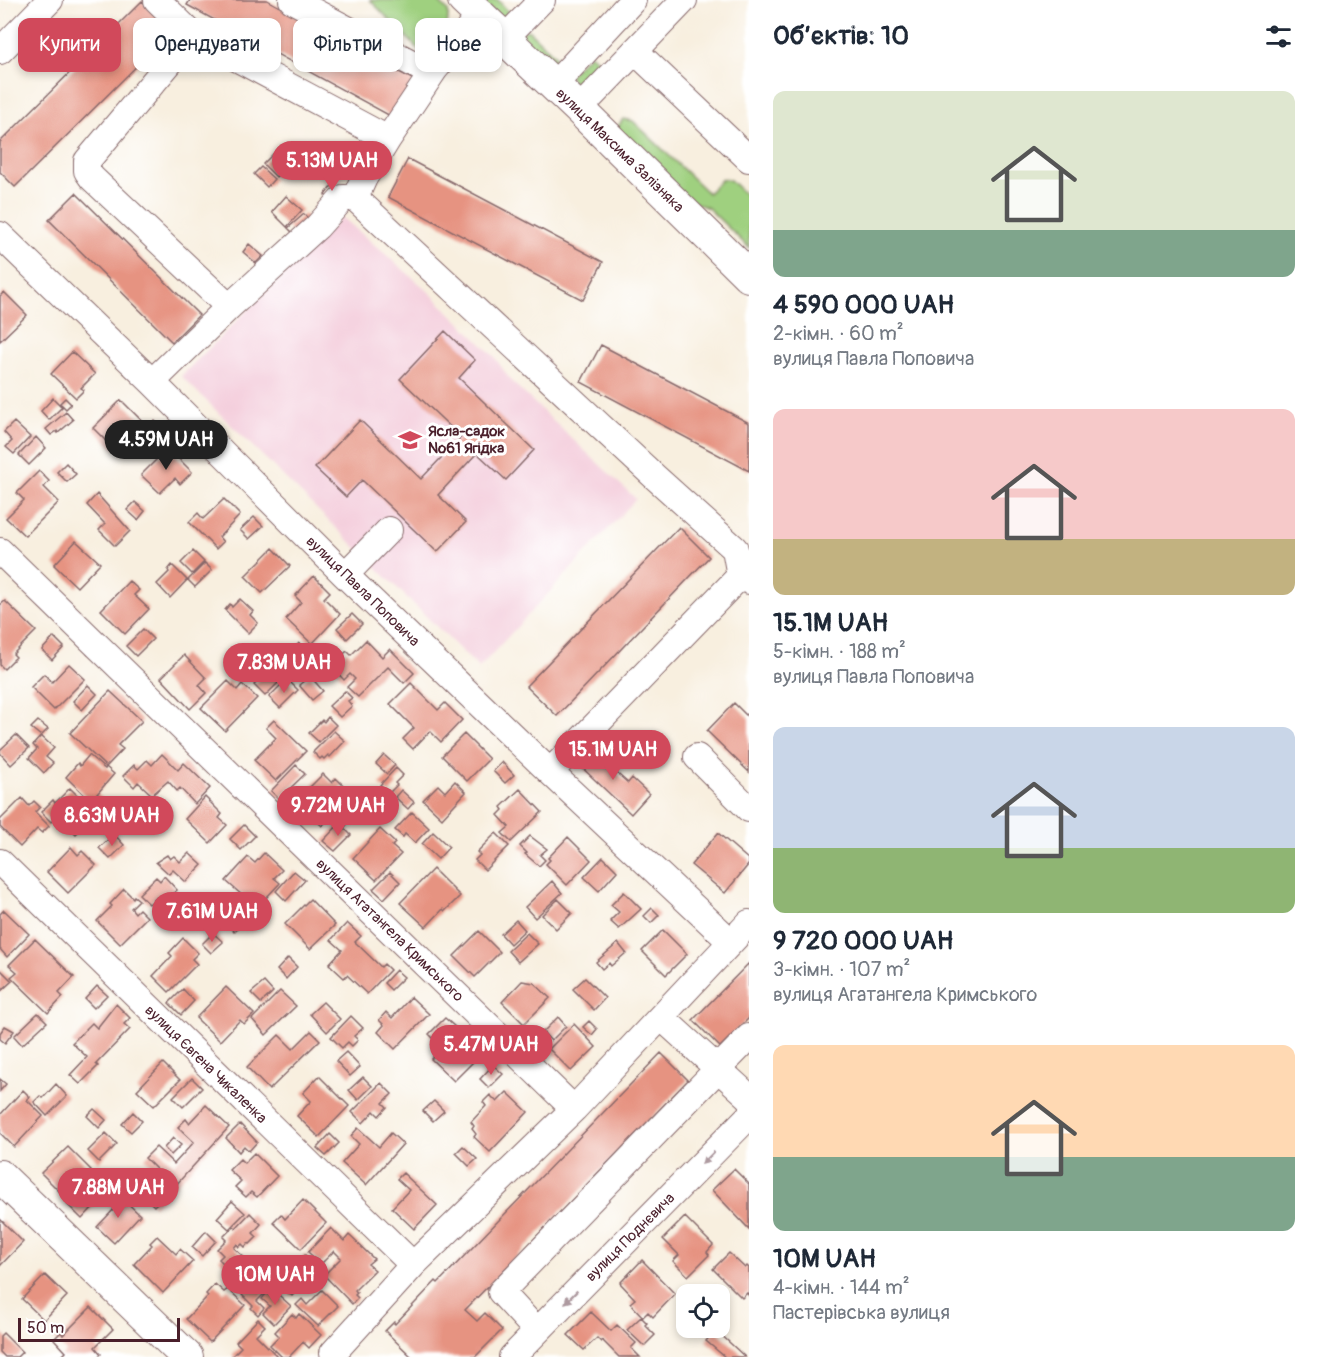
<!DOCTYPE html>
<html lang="uk">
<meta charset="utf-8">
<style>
:root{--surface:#fff;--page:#f6f6f7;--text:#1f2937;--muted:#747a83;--accent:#d1495b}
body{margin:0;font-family:Pangolin,sans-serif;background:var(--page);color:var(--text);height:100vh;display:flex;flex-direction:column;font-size:22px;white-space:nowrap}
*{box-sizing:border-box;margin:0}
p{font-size:20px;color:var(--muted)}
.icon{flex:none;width:33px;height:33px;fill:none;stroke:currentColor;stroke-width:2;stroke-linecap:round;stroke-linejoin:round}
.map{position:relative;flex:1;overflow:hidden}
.sheet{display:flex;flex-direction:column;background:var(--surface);width:570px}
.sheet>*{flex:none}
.guide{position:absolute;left:18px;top:18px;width:570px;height:54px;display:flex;gap:12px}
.fabs{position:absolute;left:676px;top:1284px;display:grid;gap:12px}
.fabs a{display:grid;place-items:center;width:54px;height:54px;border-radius:12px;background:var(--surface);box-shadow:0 3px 9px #0003;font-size:30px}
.scale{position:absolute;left:18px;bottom:15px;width:162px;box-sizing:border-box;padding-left:6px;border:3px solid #4a1f2b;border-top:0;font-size:16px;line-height:21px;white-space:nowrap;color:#4a1f2b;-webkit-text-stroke:4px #fff;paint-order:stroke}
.price{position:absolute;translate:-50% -51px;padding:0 14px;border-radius:21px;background:var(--accent);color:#fff;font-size:20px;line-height:39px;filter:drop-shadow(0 2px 3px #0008)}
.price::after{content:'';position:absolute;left:50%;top:36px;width:18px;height:14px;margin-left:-9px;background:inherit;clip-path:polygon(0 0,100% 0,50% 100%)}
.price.active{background:#222;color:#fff}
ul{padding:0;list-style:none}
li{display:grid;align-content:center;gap:12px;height:318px;padding:0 24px}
li span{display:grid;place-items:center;height:186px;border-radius:12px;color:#555}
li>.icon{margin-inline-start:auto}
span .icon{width:108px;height:108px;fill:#fffc;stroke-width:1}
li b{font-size:26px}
h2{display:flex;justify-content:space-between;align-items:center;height:72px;padding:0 24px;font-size:26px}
.tag{padding:0 21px;border-radius:12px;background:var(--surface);box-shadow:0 3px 9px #0003;font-size:21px;line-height:54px}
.tag.active{background:var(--accent);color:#fff}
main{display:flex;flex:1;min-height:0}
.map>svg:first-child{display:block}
.built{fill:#f4cfdd}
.green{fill:#9fd07f;stroke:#747855;stroke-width:1.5}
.building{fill:#e69381}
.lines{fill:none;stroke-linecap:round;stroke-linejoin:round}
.minor-casing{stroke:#87686a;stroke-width:28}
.major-casing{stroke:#87686a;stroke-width:34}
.minor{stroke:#fff;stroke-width:26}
.major{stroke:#fff;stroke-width:32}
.oneway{fill:#ae9aa0}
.labels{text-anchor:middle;stroke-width:6;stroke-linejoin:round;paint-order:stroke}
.street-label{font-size:15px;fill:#4a1f2b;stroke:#fff}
.poi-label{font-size:15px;font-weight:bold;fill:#4a1f2b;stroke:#fff;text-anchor:start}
</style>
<main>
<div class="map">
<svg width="749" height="1357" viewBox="0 0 749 1357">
<rect width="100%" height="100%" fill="#fff"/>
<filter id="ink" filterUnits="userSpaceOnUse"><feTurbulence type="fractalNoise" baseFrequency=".0167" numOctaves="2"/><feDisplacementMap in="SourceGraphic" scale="12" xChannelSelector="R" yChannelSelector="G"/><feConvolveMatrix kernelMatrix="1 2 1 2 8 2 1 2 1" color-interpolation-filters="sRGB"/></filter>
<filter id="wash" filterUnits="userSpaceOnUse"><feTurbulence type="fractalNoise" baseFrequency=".008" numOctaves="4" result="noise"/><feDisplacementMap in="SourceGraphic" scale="24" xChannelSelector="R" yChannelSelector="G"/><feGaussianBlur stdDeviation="1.35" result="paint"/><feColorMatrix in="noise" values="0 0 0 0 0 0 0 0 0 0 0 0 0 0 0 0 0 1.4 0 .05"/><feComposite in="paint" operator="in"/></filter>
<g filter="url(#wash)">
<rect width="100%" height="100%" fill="#f8efdf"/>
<!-- built -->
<path class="built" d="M342 217 427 290 494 356 511 381 636 499 479 668 181 376Z"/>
<!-- green -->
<path class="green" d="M370 0H437L448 11C450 31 438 43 428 59Z
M480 0H498L508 11 505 17 501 18Z
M528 30 554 55 557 62 554 66 519 33Z
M590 54 605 67 580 90H576L569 75Z
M623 119 633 121 708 193 722 179 730 180 749 198V248L708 208 683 198 617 128Z"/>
<g id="blocks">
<!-- building -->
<path class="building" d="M190 0H267L414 80 394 118 187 5Z
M142 1 172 31 15 187 0 172V142Z
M274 153 287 166 276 177 263 164Z
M408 159 603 262 583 300 388 197Z
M261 167 274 179 267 187 254 174Z
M334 183 340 188 331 200 325 195Z
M76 193 199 315 172 342 49 220Z
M286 196 302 210 287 227 272 212Z
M304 214 311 222 296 236 288 228Z
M249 244 263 256 256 263 243 252Z
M4 292 27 315 0 341V296Z
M445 331 475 360 459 378 534 450 506 480 477 453 438 495 466 522 437 552 362 480 346 497 315 468 360 420 421 479 461 437 400 379Z
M601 345 749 423V471L581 382Z
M72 352 95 374 81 388 84 390 76 398 51 374Z
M53 398 62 407 49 420 41 411Z
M65 398 71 404 66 409 60 403Z
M121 400 143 422 115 450 93 428Z
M66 412 73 420 58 433 57 431 51 435 46 429Z
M155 421 165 431 151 444 142 435Z
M14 422 30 437 14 454 6 447 12 441 4 432Z
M36 437 46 448 29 465 19 455Z
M168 448 192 472 180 484 175 478 160 493 141 475Z
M66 463 76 474 67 482 57 472Z
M39 471 49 481 44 487 59 502 25 536 6 518 24 500 17 493Z
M97 494 130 531 115 546 99 530 105 524 87 505Z
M224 499 240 515 219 537 223 542 216 549 189 522 198 513 203 519Z
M135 502 145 511 138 520 127 510Z
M254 517 263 526 249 539 240 530Z
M679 527 709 557 557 716 526 686Z
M76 541 100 563 77 587 54 565Z
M273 548 290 566 262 593 245 576Z
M193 551 204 562 192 574 181 563Z
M205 563 212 570 195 587 188 580Z
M172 565 187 580 170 598 157 584 169 572 168 570Z
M314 576 330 592 324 598 340 614 312 644 286 619 301 602 295 596Z
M129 581 139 590 134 595 149 609 125 634 101 610Z
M240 599 253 611 250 615 258 623 248 633 225 610 230 604 232 607Z
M5 601 36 631 13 654 16 657 4 669 0 665V605Z
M352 614 362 624 347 639 337 628Z
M143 629 153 639 136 656 126 646Z
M54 637 64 647 52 660 42 650Z
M366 640 382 657 390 649 414 673 404 683 388 667 358 697 347 687 355 679 350 674 344 680 331 666 347 651 351 655Z
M299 643 309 653 290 671 281 663Z
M256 646 272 663 266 669 255 659 258 656 252 650Z
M184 655 206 678 199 685 206 693 190 709 161 678Z
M69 664 85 679 54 710 31 687 44 674 52 682Z
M272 667 283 678 265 696 254 685Z
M310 676 323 691 312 700 299 685Z
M287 679 298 690 280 708 269 697Z
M228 681 237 690 242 684 257 698 225 731 201 708Z
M411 683 438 710 445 703 462 720 441 742 430 731 413 749 403 739 414 728 390 704Z
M88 685 97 694 82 710 73 701Z
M110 691 142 721 118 745 123 749 106 767 114 774 97 794 114 810 107 817 66 777 78 763 80 766 89 755 105 769 106 767 70 733Z
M345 691 352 698 348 701 352 706 340 717 329 706Z
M734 703 749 718V772L707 731Z
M328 717 336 725 319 742 309 733 322 720 324 722Z
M274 720 306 751 276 781 254 760 276 738 266 728Z
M38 721 48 729 41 736 31 728Z
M334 731 345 741 330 757 328 755 324 759 322 757 320 759 313 752Z
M464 734 489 759 467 781 442 756Z
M16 735 29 748 11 765 0 753V750Z
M41 736 54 748 46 757 53 763 44 773 29 758 37 749 33 745Z
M587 747 628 783 632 778 649 794 631 814 575 761Z
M162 754 178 770 184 763 210 788 195 804 180 788 177 791 168 781 152 795 138 782 134 787 123 776 134 765 138 769 147 760 152 765Z
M384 755 395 765 387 774 376 764Z
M502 762 514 775 505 783 493 771Z
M296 765 305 774 279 799 271 791Z
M396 768 403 775 395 783 397 785 389 793 380 785Z
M323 774 332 783 336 778 344 786 339 790 348 799 322 826 296 801Z
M455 781 466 792 442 818 423 800 438 785 445 792Z
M70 788 78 796 51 822 41 812 53 800 55 803Z
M520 789 542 812 511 842 502 833 509 827 498 815 503 810 501 807Z
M401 790 414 802 408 809 395 797Z
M81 796 93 808 85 816 89 819 87 823 76 834 70 828 73 826 62 814Z
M205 797 222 814 219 818 227 825 210 843 185 819Z
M22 798 29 806 34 801 40 807 35 812 49 826 42 833 37 829 20 847 0 827V820Z
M412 812 429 828 415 843 405 834 403 837 395 830Z
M343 820 347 824 344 828 351 835 335 851 323 841Z
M244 825 255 836 241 850 230 839Z
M380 829 395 843 392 846 401 854 376 880 353 858Z
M433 832 449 847 438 859 422 844Z
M496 833 509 846 485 870 475 860 480 855 477 852Z
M718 833 749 860V864L725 893 691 865Z
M114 834 124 845 110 859 99 848Z
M530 836 547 849 540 855 545 860 539 866 525 854 527 853 520 846Z
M568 837 591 860 567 885 546 864 550 860 548 858Z
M71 847 78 855 82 851 96 865 68 893 47 872Z
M189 853 202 865 186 882 173 870 169 874 156 862 167 855 170 859 174 856 180 862Z
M264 853 282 870 274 878 280 883 234 932 222 919 241 900 248 906 251 903 226 881 248 857 255 863Z
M603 857 617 871 599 891 584 877Z
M433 869 460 896 445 911 443 909 426 927 400 903Z
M294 871 305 880 286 901 276 891Z
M390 872 400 882 384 899 373 889Z
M164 876 177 890 163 903 157 897 149 904 139 894 156 877 160 881Z
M552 881 562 893 535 918 525 907Z
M124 889 133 898 134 896 139 900 131 908 135 913 139 909 147 917 120 944 97 921 112 906 110 904Z
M624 892 641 909 619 929 610 921 619 912 611 905Z
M310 899 335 925 310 949 285 924Z
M558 899 572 913 556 929 542 915Z
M652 908 659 915 651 923 644 916Z
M4 910 29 934 7 957 0 949V914Z
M516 920 525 930 510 944 501 934Z
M347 923 361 936 355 942 381 967 384 964 390 970 367 994 347 975 344 978 329 964 342 950 331 940Z
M663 930 687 954 666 975 642 951Z
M479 931 500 952 475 977 454 956Z
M213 933 223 942 211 953 202 944Z
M527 933 538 944 518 962 508 951Z
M183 938 198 953 192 959 197 964 169 992 153 976 172 956 169 953Z
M35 939 74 977 59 993 63 997 48 1013 11 977 17 972 9 965Z
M618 943 626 953 611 966 609 963 602 969 596 962Z
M288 958 297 967 286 979 277 970Z
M749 963V1018L720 1047 693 1020Z
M1 970 12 981 0 992V971Z
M396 970 404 977 391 990 384 983Z
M585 978 605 998 594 1010 573 989Z
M522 981 534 983 550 998 524 1024 502 1002Z
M264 982 273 992 261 1003 251 993Z
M97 986 107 995 94 1008 85 999Z
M226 987 254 1014 244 1024 240 1020 220 1041 196 1018Z
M183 989 194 1001 181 1015 169 1003Z
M280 991 296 1006 266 1035 252 1019Z
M411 997 429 1014 395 1049 378 1032 384 1025 379 1020 386 1012 392 1018Z
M323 1002 340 1019 327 1032 310 1014Z
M116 1004 130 1018 124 1024 130 1029 96 1064 98 1066 80 1084 70 1075 87 1057 72 1043 92 1023 97 1028Z
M38 1013 47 1022 22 1045 14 1036Z
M351 1016 363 1028 354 1036 358 1040 352 1046 348 1042 342 1048 331 1037Z
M558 1017 566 1026 551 1041 543 1032Z
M445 1018 455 1027 439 1044 429 1034Z
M589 1021 597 1029 592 1035 583 1027Z
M574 1024 596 1047 571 1071 549 1049Z
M5 1026 14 1031 5 1043 0 1039V1033Z
M311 1031 320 1040 269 1090 247 1067 279 1035 293 1049Z
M452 1038 469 1054 467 1056 473 1062 454 1081 431 1059Z
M346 1052 360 1067 350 1076 336 1061Z
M661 1053 688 1080 465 1310 477 1321 485 1313 502 1330 475 1357H412L385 1331 394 1322 395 1324 436 1281 438 1283Z
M163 1063 180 1080 154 1106 137 1090Z
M493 1065 503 1074 489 1088 480 1079Z
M319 1076 349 1106 319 1137 297 1116 311 1101 303 1093Z
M363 1077 372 1086 358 1100 349 1090Z
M192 1078 202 1088 183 1107 173 1097Z
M0 1079 6 1084 0 1091Z
M381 1083 392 1094 383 1103 387 1107 379 1116 374 1111 363 1123 352 1112Z
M56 1084 67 1096 47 1116 34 1102 40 1096 43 1098Z
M23 1090 30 1097 27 1100 43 1116 14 1147 0 1133V1115Z
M507 1092 528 1112 490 1152 474 1137 476 1134 472 1129 474 1126 471 1122 486 1106 483 1102 490 1095 497 1102Z
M434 1101 444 1111 433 1121 423 1111Z
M206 1105 229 1127 174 1187 145 1158 156 1147 174 1164 194 1142 178 1127 186 1119 189 1123Z
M94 1109 106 1120 99 1128 87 1116Z
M133 1112 142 1121 131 1132 122 1124Z
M240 1124 257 1142 249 1151 244 1146 239 1152 226 1138Z
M358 1128 379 1147 391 1133 403 1144 366 1185 342 1163 359 1144 351 1136Z
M106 1133 117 1144 99 1162 88 1151Z
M330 1134 339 1143 326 1156 317 1148Z
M173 1138 181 1145 171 1155 164 1148Z
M463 1146 477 1159 469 1166 456 1153Z
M68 1147 91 1170 66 1198 41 1173Z
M254 1153 277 1176 257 1197 251 1192 246 1197 235 1187 241 1181 229 1170 240 1159 244 1163Z
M734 1169 749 1184V1229L712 1190Z
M403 1173 437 1205 414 1229 392 1208 409 1190 397 1179Z
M158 1182 168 1192 154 1206 144 1196Z
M82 1191 95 1205 82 1219 67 1204Z
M118 1194 140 1215 114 1243 97 1227 116 1207 111 1203Z
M303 1200 326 1223 301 1249 273 1222 281 1214 285 1219Z
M232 1201 245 1213 229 1229 217 1218Z
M250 1213 261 1224 253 1233 257 1237 250 1244 248 1243 245 1247 242 1244 239 1247 237 1244 234 1248 247 1260 238 1270 230 1262 226 1266 219 1259 223 1255 217 1249 226 1240 223 1237 234 1226 236 1228Z
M685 1217 713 1245 707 1252 709 1255 688 1276 673 1261 679 1255 663 1239Z
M0 1219 23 1242 0 1266Z
M331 1228 344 1241 349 1235 374 1259 368 1264 375 1270 355 1290 357 1293 355 1295 358 1298 352 1304 324 1275 341 1258 334 1251 321 1264 308 1252Z
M206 1231 216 1241 202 1256 192 1247Z
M157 1236 176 1254 180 1249 193 1261 163 1293 134 1264 152 1245 150 1243Z
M729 1253 745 1268 747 1266 749 1268V1296L747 1293 742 1298 713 1269Z
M305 1255 318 1268 292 1296 279 1283Z
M642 1260 675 1294 653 1317 648 1312 643 1317 630 1303 635 1299 620 1283Z
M265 1265 279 1279 274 1285 259 1271Z
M45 1275 67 1296 44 1320 22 1299Z
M256 1280 267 1291 257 1301 264 1308 258 1315 251 1308 253 1306 242 1295Z
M215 1284 224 1292 228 1289 245 1305 210 1342 186 1319 208 1296 206 1294Z
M271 1288 291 1306 274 1324 263 1313 270 1306 262 1299Z
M322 1290 338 1306 318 1326 296 1305 302 1299 307 1305Z
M91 1307 113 1329 95 1347 101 1354 98 1357H61L66 1352 54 1339 61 1332 63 1335Z
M591 1312 611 1331 617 1325 636 1343 631 1348 640 1357H619L602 1340 601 1342 597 1338 584 1350 568 1335Z
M292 1314 296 1318 299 1314 321 1335 309 1348 303 1342 289 1357H282L270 1345 279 1336 275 1332Z
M641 1317 647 1323 645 1325 655 1335 644 1346 627 1330Z
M258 1319 265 1326 256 1335 278 1357H231L241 1347 236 1342Z
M716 1330 745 1357H725L706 1341Z
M3 1333 22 1352 17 1357H5L0 1352V1336Z"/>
</g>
</g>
<g filter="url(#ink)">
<use href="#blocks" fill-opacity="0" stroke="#87686a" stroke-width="1.5"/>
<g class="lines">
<!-- minor casing -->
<g class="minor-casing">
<path id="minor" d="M157 0 193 35 388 139 435 69 480 16
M292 0 423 69H435
M193 35 87 161V171L92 178 229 307
M504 39 542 0
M0 51 50 0
M636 52 749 159
M554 85 633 0
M579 109 684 0
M388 139 364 178 355 198 655 477 735 549 740 576
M0 235 152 382 345 575 550 772 731 942
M152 382 229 307 317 227 343 198H355
M0 551 574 1109
M345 575 389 530
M697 757 749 809
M550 772 740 576 749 581
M0 862 413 1265
M661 1017 749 1097
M537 1331 501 1292 749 1037
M336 1357 333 1353 413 1265 574 1109 749 923
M512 1357 749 1116"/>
</g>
<!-- major casing -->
<g class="major-casing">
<path id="major" d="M464 0 579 109 749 276
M0 1176 187 1357"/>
</g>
<!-- minor -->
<use href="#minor" class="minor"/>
<!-- major -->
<use href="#major" class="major"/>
</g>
<!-- one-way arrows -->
<defs><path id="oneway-solid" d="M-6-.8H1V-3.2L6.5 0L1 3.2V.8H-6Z" transform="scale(1.5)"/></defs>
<g class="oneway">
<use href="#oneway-solid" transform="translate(708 1158) rotate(135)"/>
<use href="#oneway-solid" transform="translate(571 1297) rotate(135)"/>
</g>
</g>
<!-- icons -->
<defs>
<g id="school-bare" transform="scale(1.8)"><path d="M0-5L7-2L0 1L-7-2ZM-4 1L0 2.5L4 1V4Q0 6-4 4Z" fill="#d1495b" stroke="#fff" stroke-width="2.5" paint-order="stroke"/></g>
</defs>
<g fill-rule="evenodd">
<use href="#school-bare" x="410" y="440"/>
</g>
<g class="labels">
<!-- street labels -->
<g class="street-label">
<text transform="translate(620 150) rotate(44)" y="5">вулиця Максима Залізняка</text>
<text transform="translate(363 591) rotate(44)" y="5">вулиця Павла Поповича</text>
<text transform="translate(390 930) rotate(44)" y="5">вулиця Агатангела Кримського</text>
<text transform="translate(206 1064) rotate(44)" y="5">вулиця Євгена Чикаленка</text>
<text transform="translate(630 1237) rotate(-45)" y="5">вулиця Поднєвича</text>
</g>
<!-- poi labels -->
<g class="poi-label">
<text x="428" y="436">Ясла-садок<tspan x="428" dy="17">№61 Ягідка</tspan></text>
</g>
</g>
</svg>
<div class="fabs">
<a><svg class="icon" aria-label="locate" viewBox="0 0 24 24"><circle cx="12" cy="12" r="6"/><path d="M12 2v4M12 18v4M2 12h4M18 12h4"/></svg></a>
</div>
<div class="scale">50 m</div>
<b class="price" style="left:332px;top:192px">5.13M UAH</b>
<b class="price active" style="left:166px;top:471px">4.59M UAH</b>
<b class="price" style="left:284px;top:694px">7.83M UAH</b>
<b class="price" style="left:613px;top:781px">15.1M UAH</b>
<b class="price" style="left:338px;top:837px">9.72M UAH</b>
<b class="price" style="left:112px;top:847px">8.63M UAH</b>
<b class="price" style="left:212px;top:943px">7.61M UAH</b>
<b class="price" style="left:491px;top:1076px">5.47M UAH</b>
<b class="price" style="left:118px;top:1219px">7.88M UAH</b>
<b class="price" style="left:275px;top:1306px">10M UAH</b>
<div class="guide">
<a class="tag active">Купити</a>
<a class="tag">Орендувати</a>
<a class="tag">Фільтри</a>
<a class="tag">Нове</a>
</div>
</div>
<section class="sheet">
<h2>Об’єктів: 10<svg class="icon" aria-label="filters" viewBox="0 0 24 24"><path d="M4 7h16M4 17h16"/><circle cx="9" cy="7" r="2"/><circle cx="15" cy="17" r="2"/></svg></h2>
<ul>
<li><span style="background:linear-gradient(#dfe7d0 75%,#7fa58c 0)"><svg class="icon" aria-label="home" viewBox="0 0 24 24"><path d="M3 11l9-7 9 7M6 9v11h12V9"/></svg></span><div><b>4 590 000 UAH</b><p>2-кімн. · 60 m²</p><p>вулиця Павла Поповича</p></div></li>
<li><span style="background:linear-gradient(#f6c9c9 70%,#c2b280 0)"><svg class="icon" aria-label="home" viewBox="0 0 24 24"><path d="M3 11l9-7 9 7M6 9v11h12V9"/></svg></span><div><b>15.1M UAH</b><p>5-кімн. · 188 m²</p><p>вулиця Павла Поповича</p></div></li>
<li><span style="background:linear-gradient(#c9d6e8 65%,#8fb573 0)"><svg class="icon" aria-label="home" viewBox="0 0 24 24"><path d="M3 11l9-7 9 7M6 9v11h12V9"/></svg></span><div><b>9 720 000 UAH</b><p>3-кімн. · 107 m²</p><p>вулиця Агатангела Кримського</p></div></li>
<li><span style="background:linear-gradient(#ffd9b3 60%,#7fa58c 0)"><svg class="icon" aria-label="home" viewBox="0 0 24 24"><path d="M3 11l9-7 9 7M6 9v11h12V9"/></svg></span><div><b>10M UAH</b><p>4-кімн. · 144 m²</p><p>Пастерівська вулиця</p></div></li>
</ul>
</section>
</main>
